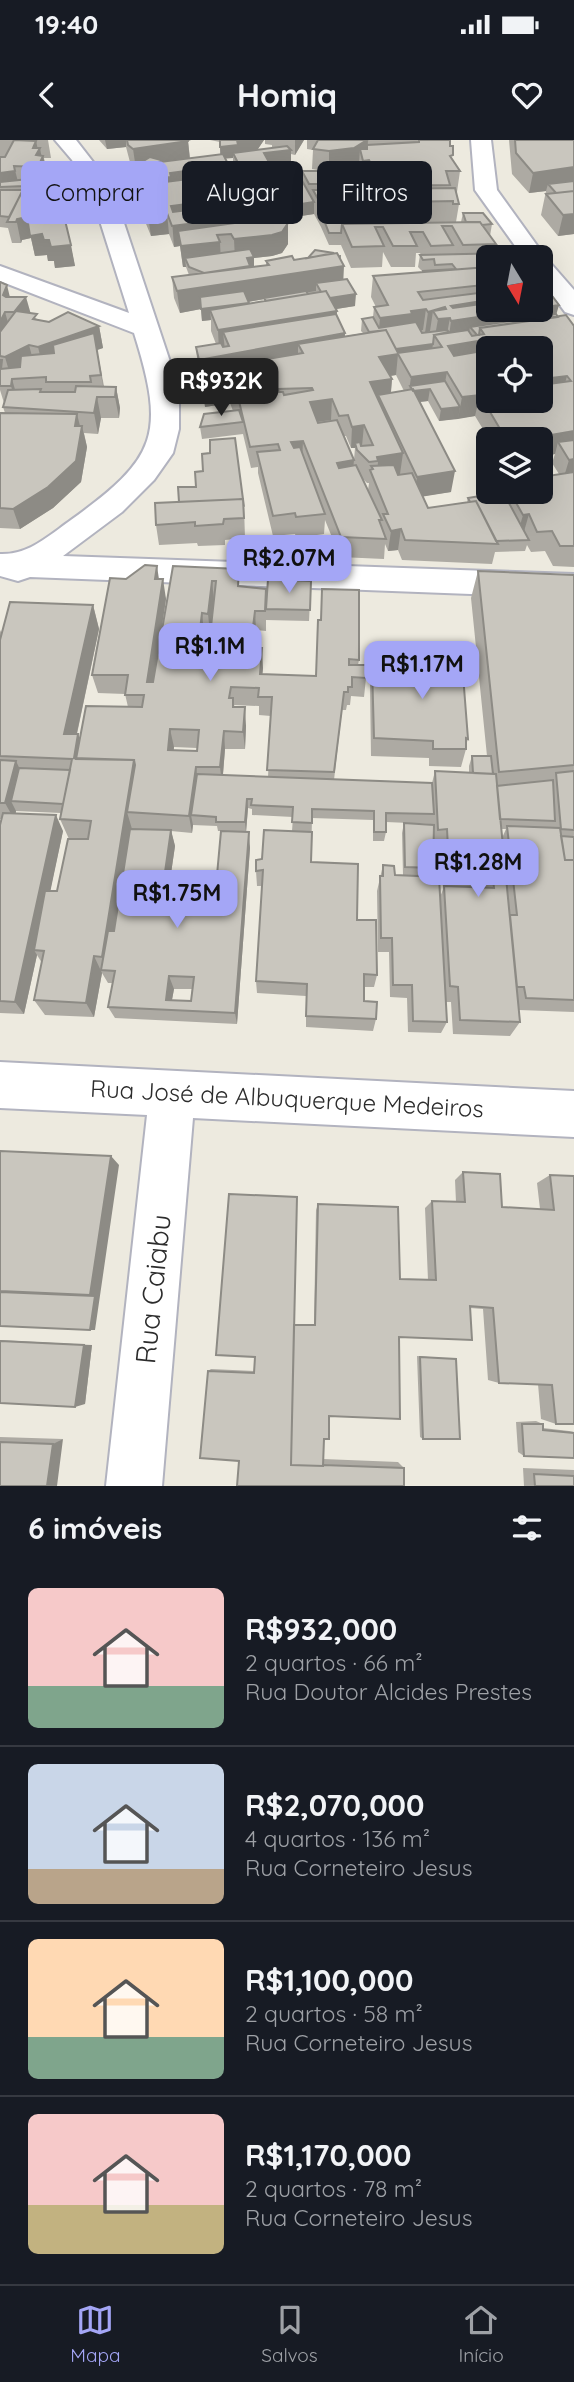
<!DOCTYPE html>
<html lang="pt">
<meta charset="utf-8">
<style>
:root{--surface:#171b24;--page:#242831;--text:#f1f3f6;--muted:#9ea1a6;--line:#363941;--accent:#a4a6f6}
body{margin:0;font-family:Quicksand,sans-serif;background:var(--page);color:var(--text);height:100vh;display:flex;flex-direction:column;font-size:26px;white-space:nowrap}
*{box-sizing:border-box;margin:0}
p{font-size:23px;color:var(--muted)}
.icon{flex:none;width:38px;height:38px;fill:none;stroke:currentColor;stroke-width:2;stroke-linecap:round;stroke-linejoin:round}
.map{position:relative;height:1346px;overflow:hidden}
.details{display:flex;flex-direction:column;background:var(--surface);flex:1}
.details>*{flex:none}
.banner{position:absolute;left:21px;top:21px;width:532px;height:63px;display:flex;gap:14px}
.needle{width:46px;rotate:170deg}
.buttons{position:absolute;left:476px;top:105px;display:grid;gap:14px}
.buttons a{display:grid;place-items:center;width:77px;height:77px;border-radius:10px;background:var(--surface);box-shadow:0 7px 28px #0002;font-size:35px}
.price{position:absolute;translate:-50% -60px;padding:0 16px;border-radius:14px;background:var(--accent);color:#111;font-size:23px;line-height:46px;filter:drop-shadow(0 2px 4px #0008)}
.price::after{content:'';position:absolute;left:50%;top:42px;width:21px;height:16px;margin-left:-10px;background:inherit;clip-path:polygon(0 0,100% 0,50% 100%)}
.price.selected{background:#222;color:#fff}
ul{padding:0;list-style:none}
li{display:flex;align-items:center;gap:21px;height:175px;padding:0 28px}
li+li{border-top:2px solid var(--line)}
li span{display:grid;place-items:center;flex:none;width:196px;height:140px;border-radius:10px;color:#555}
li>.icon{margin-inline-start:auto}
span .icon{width:84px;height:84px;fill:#fffc;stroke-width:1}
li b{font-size:30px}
h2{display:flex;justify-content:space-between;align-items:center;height:84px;padding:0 28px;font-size:30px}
.chip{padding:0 24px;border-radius:10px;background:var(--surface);box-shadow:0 7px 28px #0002;font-size:24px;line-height:63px}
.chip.selected{background:var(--accent);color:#111}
.status{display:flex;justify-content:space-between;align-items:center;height:49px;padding:0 35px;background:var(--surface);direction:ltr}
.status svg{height:19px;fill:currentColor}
header{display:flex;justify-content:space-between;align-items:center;height:91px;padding:0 28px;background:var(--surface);font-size:32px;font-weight:700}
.tabs{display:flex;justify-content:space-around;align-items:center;height:98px;border-top:2px solid var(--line);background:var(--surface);font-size:19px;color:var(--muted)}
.tabs a{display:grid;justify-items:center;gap:4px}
.tabs .selected{color:var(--accent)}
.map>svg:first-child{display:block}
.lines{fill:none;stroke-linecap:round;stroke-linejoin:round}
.street-casing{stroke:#b2b3bf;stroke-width:4}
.secondary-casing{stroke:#b2b3bf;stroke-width:4}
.street{fill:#fff;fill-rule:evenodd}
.secondary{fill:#fff;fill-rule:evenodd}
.wall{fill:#adaaa3;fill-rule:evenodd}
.shaded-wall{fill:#8d8b85;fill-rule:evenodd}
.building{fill:#c9c6be;stroke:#8d8b85;stroke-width:2;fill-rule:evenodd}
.labels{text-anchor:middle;stroke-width:6;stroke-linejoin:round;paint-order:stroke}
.street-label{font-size:24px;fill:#2c2c2c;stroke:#fff}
.near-street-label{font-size:28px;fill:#2c2c2c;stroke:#fff}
</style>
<div class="status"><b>19:40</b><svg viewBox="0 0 49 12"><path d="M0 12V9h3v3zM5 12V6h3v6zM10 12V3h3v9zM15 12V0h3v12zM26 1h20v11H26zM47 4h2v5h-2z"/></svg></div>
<header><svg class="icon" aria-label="back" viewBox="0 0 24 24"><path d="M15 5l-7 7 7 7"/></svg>Homiq<svg class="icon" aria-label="heart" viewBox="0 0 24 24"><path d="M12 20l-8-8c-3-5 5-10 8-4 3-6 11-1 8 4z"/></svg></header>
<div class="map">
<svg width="574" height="1346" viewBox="0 0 574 1346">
<rect width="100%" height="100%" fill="#edeadf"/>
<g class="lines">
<!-- street casing -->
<g class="street-casing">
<path id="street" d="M55 0H76L104 36 116 59 175 237 179 264V289L173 313 154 340 122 372 63 416 574 434V458L30 437 18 441 0 436V414C29 415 48 396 71 380 157 318 166 295 134 193L0 141V126L129 173 93 59 72 20Z
M0 922 574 951V997L193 978 162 1346H106L147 975 0 968Z"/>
</g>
<!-- secondary casing -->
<g class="secondary-casing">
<path id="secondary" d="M471 0H491L497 50 546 118 574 150V175L565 172 541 140V117H523L475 50Z"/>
</g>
<!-- street -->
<use href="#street" class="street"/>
<!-- secondary -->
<use href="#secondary" class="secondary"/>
</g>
<!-- wall -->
<path class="wall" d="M0 0H48L51 18H44L46 28 64 32 66 45 75 54 78 75H64L75 126 55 128 54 121H48L47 115 35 116 31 98 22 100 21 103H12L8 88 0 87V17H5V16H0Z
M99 0H191L188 1 190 18 220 15V2L210 0H264L257 10 272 8V5L265 4V0H304L295 15 291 14V30L302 40V31H324L312 29 313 10 307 9V0H450V6L452 19 460 31 457 52H456L459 64 456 82H461L463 73 492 84 490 96 496 104 488 170 556 174 558 177 574 186V427L553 426 545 411 531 412 527 405 525 411 495 412 492 424 402 420 398 410 388 411 385 404 384 419 340 417 325 380 324 394 296 398 295 394 273 396 258 333V327L251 328 243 294 202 299 200 287 233 271 230 263 205 267 202 241 198 228 196 207 216 204 211 191V180L202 181 201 169 180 173 174 158 172 137 189 135 186 127H183L180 106 174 107 169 94 151 96 144 79 141 58 150 57V55L146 45 145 39 139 37 138 29H136L131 26 126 7 107 9ZM225 18H233V23L228 24ZM270 33H274V44L283 61 292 59 301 76 314 74 321 87 329 105H341L351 128 382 127 383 112 391 127H415L416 113H420L421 115H420L418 127 423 132 373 136 371 157 376 167H374L373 177 362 179 361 191 363 193 345 196V193L337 176 336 169 355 166 343 139 341 120 266 121V125L254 127V118L272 116 282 113 288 104V83L282 76V69L269 45H271ZM450 82V83H388ZM264 159V161L249 164V162ZM488 208 541 261H488ZM396 235 404 251 391 253 392 239 390 236ZM428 261 439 281 475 276 489 299H541V317L555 314 552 323 559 334 551 336 541 352H504L468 358 467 362 428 368 423 356 451 352 419 262ZM344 296H346L351 308H355L354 320ZM363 339 367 343H369L368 350Z
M509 0H574V94L558 96 541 75 546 51 529 53 512 34Z
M0 142 10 157 38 180 99 186 103 208 97 210 104 246 116 247 120 268 119 278H101L98 294 84 293 87 307 81 342 53 368 20 389 0 388V273H5L3 267 4 263 0 250Z
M244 367 245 398 225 400V405L198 406 197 403 159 405 156 385Z
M173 426 240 446 266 459 311 441 309 481 266 480V491L256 490 254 507 248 506V508L263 528 262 534 316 536 318 480 359 520 358 525 366 538 364 557 351 556 350 565H347L346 570H342L334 640 432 643 435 631 469 633V626L472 616H487L471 458 478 431 574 435V872L519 870 520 882 510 896 453 894 451 862H446L447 882 441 893 408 892 407 858 390 857 389 812H378L377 751 383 725 395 735H403L402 693 404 683 431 685V684L386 682V692L384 701H373V680L312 678 311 722 357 780 377 835 374 847H364V861L376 879 373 891 306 887V856L257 853 256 841 262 746H257L256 731 262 719 292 691 293 677 252 675V669L248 668 246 692 250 708 237 884 115 878 108 867 113 843H108L102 833 94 877 45 875 34 860 42 823 37 815 24 874 0 873V685L1 679H0V490L2 494 93 465 99 489 77 594H78L80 599 128 567 125 554 98 553 92 535 159 439 166 459 157 521ZM204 493H210L207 523H201ZM234 565 259 566V575L271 576 268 637 223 635 225 609H245L246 586ZM174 607 197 608V611L174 610ZM16 671 61 673 60 679 69 699 57 751H50L63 691 16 673ZM193 685 217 686 218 691H221L216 746 182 745 170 740 175 706 171 691 192 693ZM501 689H506L502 698ZM441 709 443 747H444L440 757 430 736 433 728V710ZM174 849H192L191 861 172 860Z
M426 508 468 599 466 605V609L461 627 429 626V618L371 616 370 545 372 526 401 527V523H423Z
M463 1032 502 1067 540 1069 537 1043 550 1035 574 1036 556 1284 541 1279 538 1244 499 1243 488 1240 483 1169 470 1168 399 1197 329 1276 324 1299 323 1319 398 1322 404 1328 239 1321 208 1231 211 1229 254 1231 294 1186 314 1185 316 1070 318 1064 400 1139 428 1140 425 1068 432 1061 456 1062 455 1040Z
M0 1200 92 1205 85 1264 0 1263Z
M417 1216 456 1219 423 1299 420 1297Z
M536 1281 543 1284V1288L569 1291 574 1292V1318L524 1316 518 1312 516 1282Z
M0 1297 63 1299 0 1346Z
M523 1328 574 1330V1346H524Z"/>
<!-- shaded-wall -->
<path class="shaded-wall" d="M34 0H36L38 11 40 8 42 19 43 16 48 36 42 47 38 26 37 28 33 8Z
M105 0H126V7L107 9Z
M181 0H191L188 1 190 21 207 28 208 49 197 38 195 34 196 51 156 60 153 37 152 38V35L147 28 137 25 138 29H136L133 9Z
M237 0H264L254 15 233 13V18L221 19 220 7Z
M295 0H304L295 15Z
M367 0H368L367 19V5L366 20H369L368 41H361L363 21 360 9 359 24 352 29 338 27V30L329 31V11Z
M291 10V31L270 33 271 45 236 49V29L264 13Z
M14 26 19 46 0 47V33Z
M574 27V47L548 44 546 51 529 53 533 33Z
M54 32 58 53 55 54 62 83H57L49 43Z
M292 48V59L283 61V49Z
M224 59V71H223L227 79 228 94 217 95 220 102 221 123 185 118 186 127H183L178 91 180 106 174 107 171 66Z
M314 62V74L301 76V64Z
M282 69V89L255 94 254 73Z
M167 73 169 94 151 96 148 76Z
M574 74V94L558 96 563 75Z
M27 77 42 94 49 100 71 105 75 126 55 128 54 121H48L47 115 35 116 31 98 22 100 21 103 16 78Z
M288 83V104L282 113 272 116 254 118V129H250L235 120 234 99Z
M341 115 340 127 344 126 343 147 316 143V151L208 168 249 163 210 170 211 180 202 181 201 169 180 173 177 151 306 120Z
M7 145 12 166 3 155Z
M356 154 355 166 324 171 325 159Z
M26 157 32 178 14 172Z
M488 160V170H541V168L559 165 553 186 483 200 479 221 445 227 451 181 450 178 446 199 435 196 438 179 433 171 430 191 425 193 428 172 445 167 443 179 451 166ZM470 187 480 188 484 194 468 199Z
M426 169 423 190 410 192 378 200 380 178 411 171Z
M337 171 336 192 229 206 223 192 225 210 219 211 218 190Z
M5 172 11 193 0 200V182Z
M99 186 103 208 97 210 105 256 101 235 43 228 38 207Z
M345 193 344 214 303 213 298 204V223L201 230V241L199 220Z
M433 204 431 216 398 214 396 235 377 238 379 217 391 210Z
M29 205 35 227 11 238 5 217Z
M447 232 443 253 430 249 428 261 411 263 412 251 410 246 408 258 411 237Z
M548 235 543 256H541V236Z
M567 236 561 257 545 259 551 238Z
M12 239 18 260 17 267 11 246Z
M392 239 390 261 378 255 377 262 370 242Z
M229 242 230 263 205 267 203 246Z
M116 247 120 268 119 278 115 257Z
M480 255 475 276 458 279 462 257Z
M97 257 101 278 98 294 94 273Z
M332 259 331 280 309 283 310 262Z
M460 267 458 279 439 281 441 269Z
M77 274 81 290 82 286 87 307 81 342 53 368 20 389 13 369 75 286Z
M364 285 362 306 355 303V308H351L352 287Z
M574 291V311L558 302 555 314 541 317V299H534V298Z
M303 301 302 322 291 323V302Z
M403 313 400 334 377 338 378 321 377 317Z
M574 319V339L563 340 569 320Z
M354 320 352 341 336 344 337 323Z
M455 331 451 352 414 358 417 337Z
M529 374 523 395 517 396 523 375Z
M401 389 398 410 388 411 391 391Z
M157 426 160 446 155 439Z
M163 439 166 459 151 560 147 542Z
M212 441 214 460 210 493 208 474Z
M93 465 99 489 72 616 64 594Z
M255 471 256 490 254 507 253 487Z
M202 473 204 493 199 542 196 523Z
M247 487 248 506 246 527 245 508Z
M262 508 263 528 261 553 260 534Z
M245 567 246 586 245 609 243 592Z
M170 589 174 607 171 627 168 610Z
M224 591 225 609 222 645 220 627Z
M78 594 86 617 74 618Z
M134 620 140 642 127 672 132 689 108 831 102 817Z
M16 621 24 638 11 661 16 671 14 679 5 663Z
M196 627 198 644 191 675 193 685 192 693 189 676Z
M247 659 248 668 246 692 245 682Z
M56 675 63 691 38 810H34L37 815 24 874 15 862Z
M171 690 175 706 168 754 164 739Z
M249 692 250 708 237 884 235 873Z
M94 816 102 833 94 877 86 863Z
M169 836 174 849 170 870 166 860Z
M111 1016 119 1025 95 1190H90L95 1156 90 1155Z
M84 1205H92L85 1264 75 1267Z
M63 1299 57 1346H47L53 1304Z"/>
<!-- building -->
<path class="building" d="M14 0 36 1 33 8H40L36 15 43 16 38 27 14 26 15 31 0 33V17H5Z
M127 0H188V1L133 9 128 5Z
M220 0H237L238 5 220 7Z
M318 0H367L354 8 329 11 313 9Z
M419 0H450V6H453V15L450 16 460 31H446L450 45 384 46V49L455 48 459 64H453V61L353 63 351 57H340L342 66H322L313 50H326L325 44H309L302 31H340L338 27 371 24 369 20 363 21 360 9H367V5L419 2Z
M515 0H574V27L533 33 516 13Z
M287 6 291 10 264 13 270 24 236 29 244 45 268 42 282 69 254 73 253 69 223 71 227 79 172 86 167 73 148 76 141 58 154 57 149 44 197 38 195 34 209 32 207 28 170 33 171 37 154 39 152 35 148 36 144 24 223 14 228 24 238 23 233 13ZM224 59 227 65 173 72 171 66Z
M150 17 161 20 155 23 144 24V27L137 25Z
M61 27 64 32H54L49 43 70 45 75 54H55L53 62H57L56 67 62 68 71 105 51 107 49 100H44L42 94 30 96 27 77 17 79 16 82H7L33 29Z
M296 30 314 62 301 64 292 48 283 49 274 32Z
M29 39 25 46 0 47V42Z
M574 41V51L556 53 548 44Z
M0 50H23L9 77 0 76Z
M574 51V74L563 75 546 54Z
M463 73H483L492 84 482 85 480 82H466Z
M322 75H386L388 83 342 84 341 93H329Z
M285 76 288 83 282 92 272 95 234 99 231 94 217 95 220 102 181 106 178 91Z
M480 82 496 104 463 105 452 86H442L453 105 431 106 423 92H410L417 106H393L383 87H375L384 106 352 107 342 84Z
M250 109 254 117 247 118 250 126 204 133 189 127 185 118Z
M315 110 334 113 308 118Z
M337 113 344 126 177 151 172 137 269 125 266 121 292 116 294 120Z
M512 113 515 117H488V127L423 132V131L456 129 452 124 435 125 434 119 423 120 420 115Z
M488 127V160L451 166 453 168 488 163V170H526L451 181 450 178 438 179 433 171 446 169 445 167 428 172 426 169 411 171 412 174 380 178 374 167 388 165 373 136ZM483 145 487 152 423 160 418 152Z
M347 139 356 154 330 158 326 151 321 152 316 143Z
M0 142 7 145 3 155 6 157H26L14 172H5L0 182Z
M541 144H543L559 165 541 168Z
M244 151 249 163 201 169 200 157Z
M306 151 308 154 266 161 264 158Z
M326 151 337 171 218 190 210 170Z
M16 171 37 174 33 179 49 182 68 172 99 186 38 207 29 205 5 217 0 216V192Z
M336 174 345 193 199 220 196 207 221 203 223 207 229 206 223 192Z
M556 174 558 177 480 188 479 195H477L470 187Z
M566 175 574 186V291L534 298 536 299H506L480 255 462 257 447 232 411 237 398 214 379 217 392 239 370 242 403 313 377 317 378 321 369 322 357 310 355 303 360 302 361 306 373 305 364 285 352 287 348 275 339 276 332 259 310 262 318 283 337 280 354 320 337 323 339 328 356 325 382 380H379L386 399 341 397 303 301 291 302 294 308 300 307 325 374 296 377 295 373 273 376 257 312 280 310 278 304 250 307 238 257 234 258 229 242 203 246 201 230 303 213 298 204 386 190 398 213 442 207 434 195 468 190 472 196 484 194 480 188ZM483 200 488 208H541V236L548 235 551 238 567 236 571 241 541 245V261H488V250L484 244 488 243V210L454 216 448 206ZM312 248 313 250 284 255 283 252H279L278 249Z
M373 177 379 188 416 182 422 193 447 190 449 192 434 195 433 204 396 209 386 190 369 192 362 179Z
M94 193 101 235 90 236 91 242H46V237L12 239 11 246H0V220H2L1 229 20 227 21 216 54 213 53 205Z
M445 241 460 267 441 269 430 249 413 251 410 246Z
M76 246 116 247 115 257H97L94 273 3 267 8 250 41 249 40 252H75Z
M413 249 455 331 417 337 378 255Z
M239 270 243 282 200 287 204 274Z
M0 273 77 274 75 286H82L76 321 48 347 13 369 0 368Z
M235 298 244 367 243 359 179 362 178 347H196L195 332 203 331 202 314 210 313V300Z
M574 300V319L569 320 558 302Z
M394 325 398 335 412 333 428 368 476 361 498 404 405 400 401 389 391 391 383 374H388L370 330 373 329 371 326Z
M547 330 551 336 541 337V331Z
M574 332V406H560L552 391 537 392 529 374 523 375 510 352H541V337Z
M503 352 529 400 496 401 476 361 470 362 468 358Z
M243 359 244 378 224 379 223 384 195 386V382L156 385 155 363Z
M145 425 157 426 155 439H163L147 542H153L173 426 239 429 238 446 266 449 265 471H255L253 487H247L245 508H262L260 534 316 536 318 480H321L322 449 359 450V520L349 519V525H366V538L352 537V547H348V552H344L334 632 267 630 272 557H258L259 548 231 547 229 558H233V567H245L243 592 224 591 220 627H196L189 676 127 672 135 625 134 620 76 619 86 566 142 567 144 555H125L128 535H92L110 438 126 439ZM212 441H216L207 523H196L202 473 208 474ZM170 589 199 590 197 611 168 610Z
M478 431 574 435V625L499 632Z
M268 439 311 441 310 470 266 469Z
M10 462 93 465 64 594H78L74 618 134 620 102 817 94 816 86 863 34 860 44 811 34 810 45 751H57L68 699H88L91 681 60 679 72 619 0 616V500Z
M426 508 461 509 468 599 466 598V609H433V601L374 598 372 526 401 527V523H427Z
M472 616H491L493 634 473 633Z
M0 620 16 621 5 663H0Z
M19 628 70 630 63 664 11 661Z
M435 631 496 634 520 882 460 880 458 847 450 846 444 746 494 748 492 730 449 728 447 689 438 690Z
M574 631V690L561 689 556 633Z
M197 634 432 643 434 674 386 673V692H374V671L312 669V683L292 682 293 667 251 665 252 659H247L245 682H216V677L191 675Z
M553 640 555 681 500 679 497 646Z
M3 673 56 675 15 862 0 861V685Z
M404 683 434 685 433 728 405 727Z
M507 686 560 688 565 720H574V860L526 858 524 847H517L510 775H517Z
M130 689 171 690 164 739 181 740 180 745 216 746 221 691 249 692 235 873 108 867 115 831 101 830 108 791H114ZM169 836 194 837 191 861 166 860Z
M264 690 312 692 311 722 358 724 357 780H376L377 835 364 834V861L377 862 376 879 306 876 307 844 256 841 263 730 256 731V720L262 719Z
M561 696 574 697V720H565Z
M383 725 394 726 395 735 439 737 447 882 413 881 412 845H393L392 798H381L380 736H383Z
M0 1011 111 1016 90 1155 0 1151Z
M463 1032 500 1034 502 1067 554 1070 550 1035 574 1036V1284H556L552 1245 499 1243 493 1168 470 1166 472 1200 399 1197 400 1279 329 1276V1299H324L323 1326 291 1325 294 1185H315L318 1064 398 1067 400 1139 436 1140 432 1061 465 1062Z
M229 1054 297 1057 291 1325 323 1326V1325L404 1328V1346H237L239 1321 200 1318 208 1231 254 1233 255 1217 216 1215Z
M0 1152 95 1156 90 1190 0 1186Z
M0 1201 84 1205 75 1267 0 1263Z
M420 1217 456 1219 460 1299H423Z
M522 1284H543V1290L574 1293V1318L524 1316Z
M0 1302 53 1304 47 1346H0Z
M534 1334 574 1336V1346H535Z"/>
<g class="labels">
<!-- street labels -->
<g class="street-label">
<text transform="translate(287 959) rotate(3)" y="8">Rua José de Albuquerque Medeiros</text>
</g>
<!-- near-street labels -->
<g class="near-street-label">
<text transform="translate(153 1149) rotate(-84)" y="10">Rua Caiabu</text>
</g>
</g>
</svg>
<div class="buttons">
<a><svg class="needle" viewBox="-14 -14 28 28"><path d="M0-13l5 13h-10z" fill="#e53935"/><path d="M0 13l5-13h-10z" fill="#9ea1a6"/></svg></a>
<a><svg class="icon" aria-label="locate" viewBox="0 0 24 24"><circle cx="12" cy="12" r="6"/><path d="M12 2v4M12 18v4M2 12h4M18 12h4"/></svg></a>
<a><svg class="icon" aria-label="layers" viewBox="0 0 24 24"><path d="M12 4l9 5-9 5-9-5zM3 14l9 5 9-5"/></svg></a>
</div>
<b class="price selected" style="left:221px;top:278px">R$932K</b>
<b class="price" style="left:289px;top:455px">R$2.07M</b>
<b class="price" style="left:210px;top:543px">R$1.1M</b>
<b class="price" style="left:422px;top:561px">R$1.17M</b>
<b class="price" style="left:478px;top:759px">R$1.28M</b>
<b class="price" style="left:177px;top:790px">R$1.75M</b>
<div class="banner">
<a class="chip selected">Comprar</a>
<a class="chip">Alugar</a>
<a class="chip">Filtros</a>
</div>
</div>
<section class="details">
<h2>6 imóveis<svg class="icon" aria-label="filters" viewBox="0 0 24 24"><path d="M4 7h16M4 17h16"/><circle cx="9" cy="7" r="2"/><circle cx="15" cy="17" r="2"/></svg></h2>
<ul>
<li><span style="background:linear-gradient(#f6c9c9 70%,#7fa58c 0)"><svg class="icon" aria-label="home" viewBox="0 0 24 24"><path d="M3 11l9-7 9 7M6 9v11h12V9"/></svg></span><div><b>R$932,000</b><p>2 quartos · 66 m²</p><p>Rua Doutor Alcides Prestes</p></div></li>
<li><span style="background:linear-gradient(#c9d6e8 75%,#b9a48a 0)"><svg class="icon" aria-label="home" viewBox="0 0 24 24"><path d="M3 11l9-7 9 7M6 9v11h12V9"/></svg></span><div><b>R$2,070,000</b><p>4 quartos · 136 m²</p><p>Rua Corneteiro Jesus</p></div></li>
<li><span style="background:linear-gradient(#ffd9b3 70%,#7fa58c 0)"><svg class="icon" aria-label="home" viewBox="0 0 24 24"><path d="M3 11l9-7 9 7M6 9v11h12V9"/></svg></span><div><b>R$1,100,000</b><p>2 quartos · 58 m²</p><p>Rua Corneteiro Jesus</p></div></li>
<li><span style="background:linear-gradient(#f6c9c9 65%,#c2b280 0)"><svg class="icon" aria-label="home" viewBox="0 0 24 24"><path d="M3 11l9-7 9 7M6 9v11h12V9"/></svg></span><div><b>R$1,170,000</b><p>2 quartos · 78 m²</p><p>Rua Corneteiro Jesus</p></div></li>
</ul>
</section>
<nav class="tabs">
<a class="selected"><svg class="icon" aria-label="map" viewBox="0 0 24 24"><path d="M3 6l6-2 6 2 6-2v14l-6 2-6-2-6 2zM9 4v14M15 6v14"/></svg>Mapa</a>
<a><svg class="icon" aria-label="saved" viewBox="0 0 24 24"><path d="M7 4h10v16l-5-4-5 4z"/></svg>Salvos</a>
<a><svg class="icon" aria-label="home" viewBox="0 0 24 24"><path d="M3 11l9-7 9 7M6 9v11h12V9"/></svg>Início</a>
</nav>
